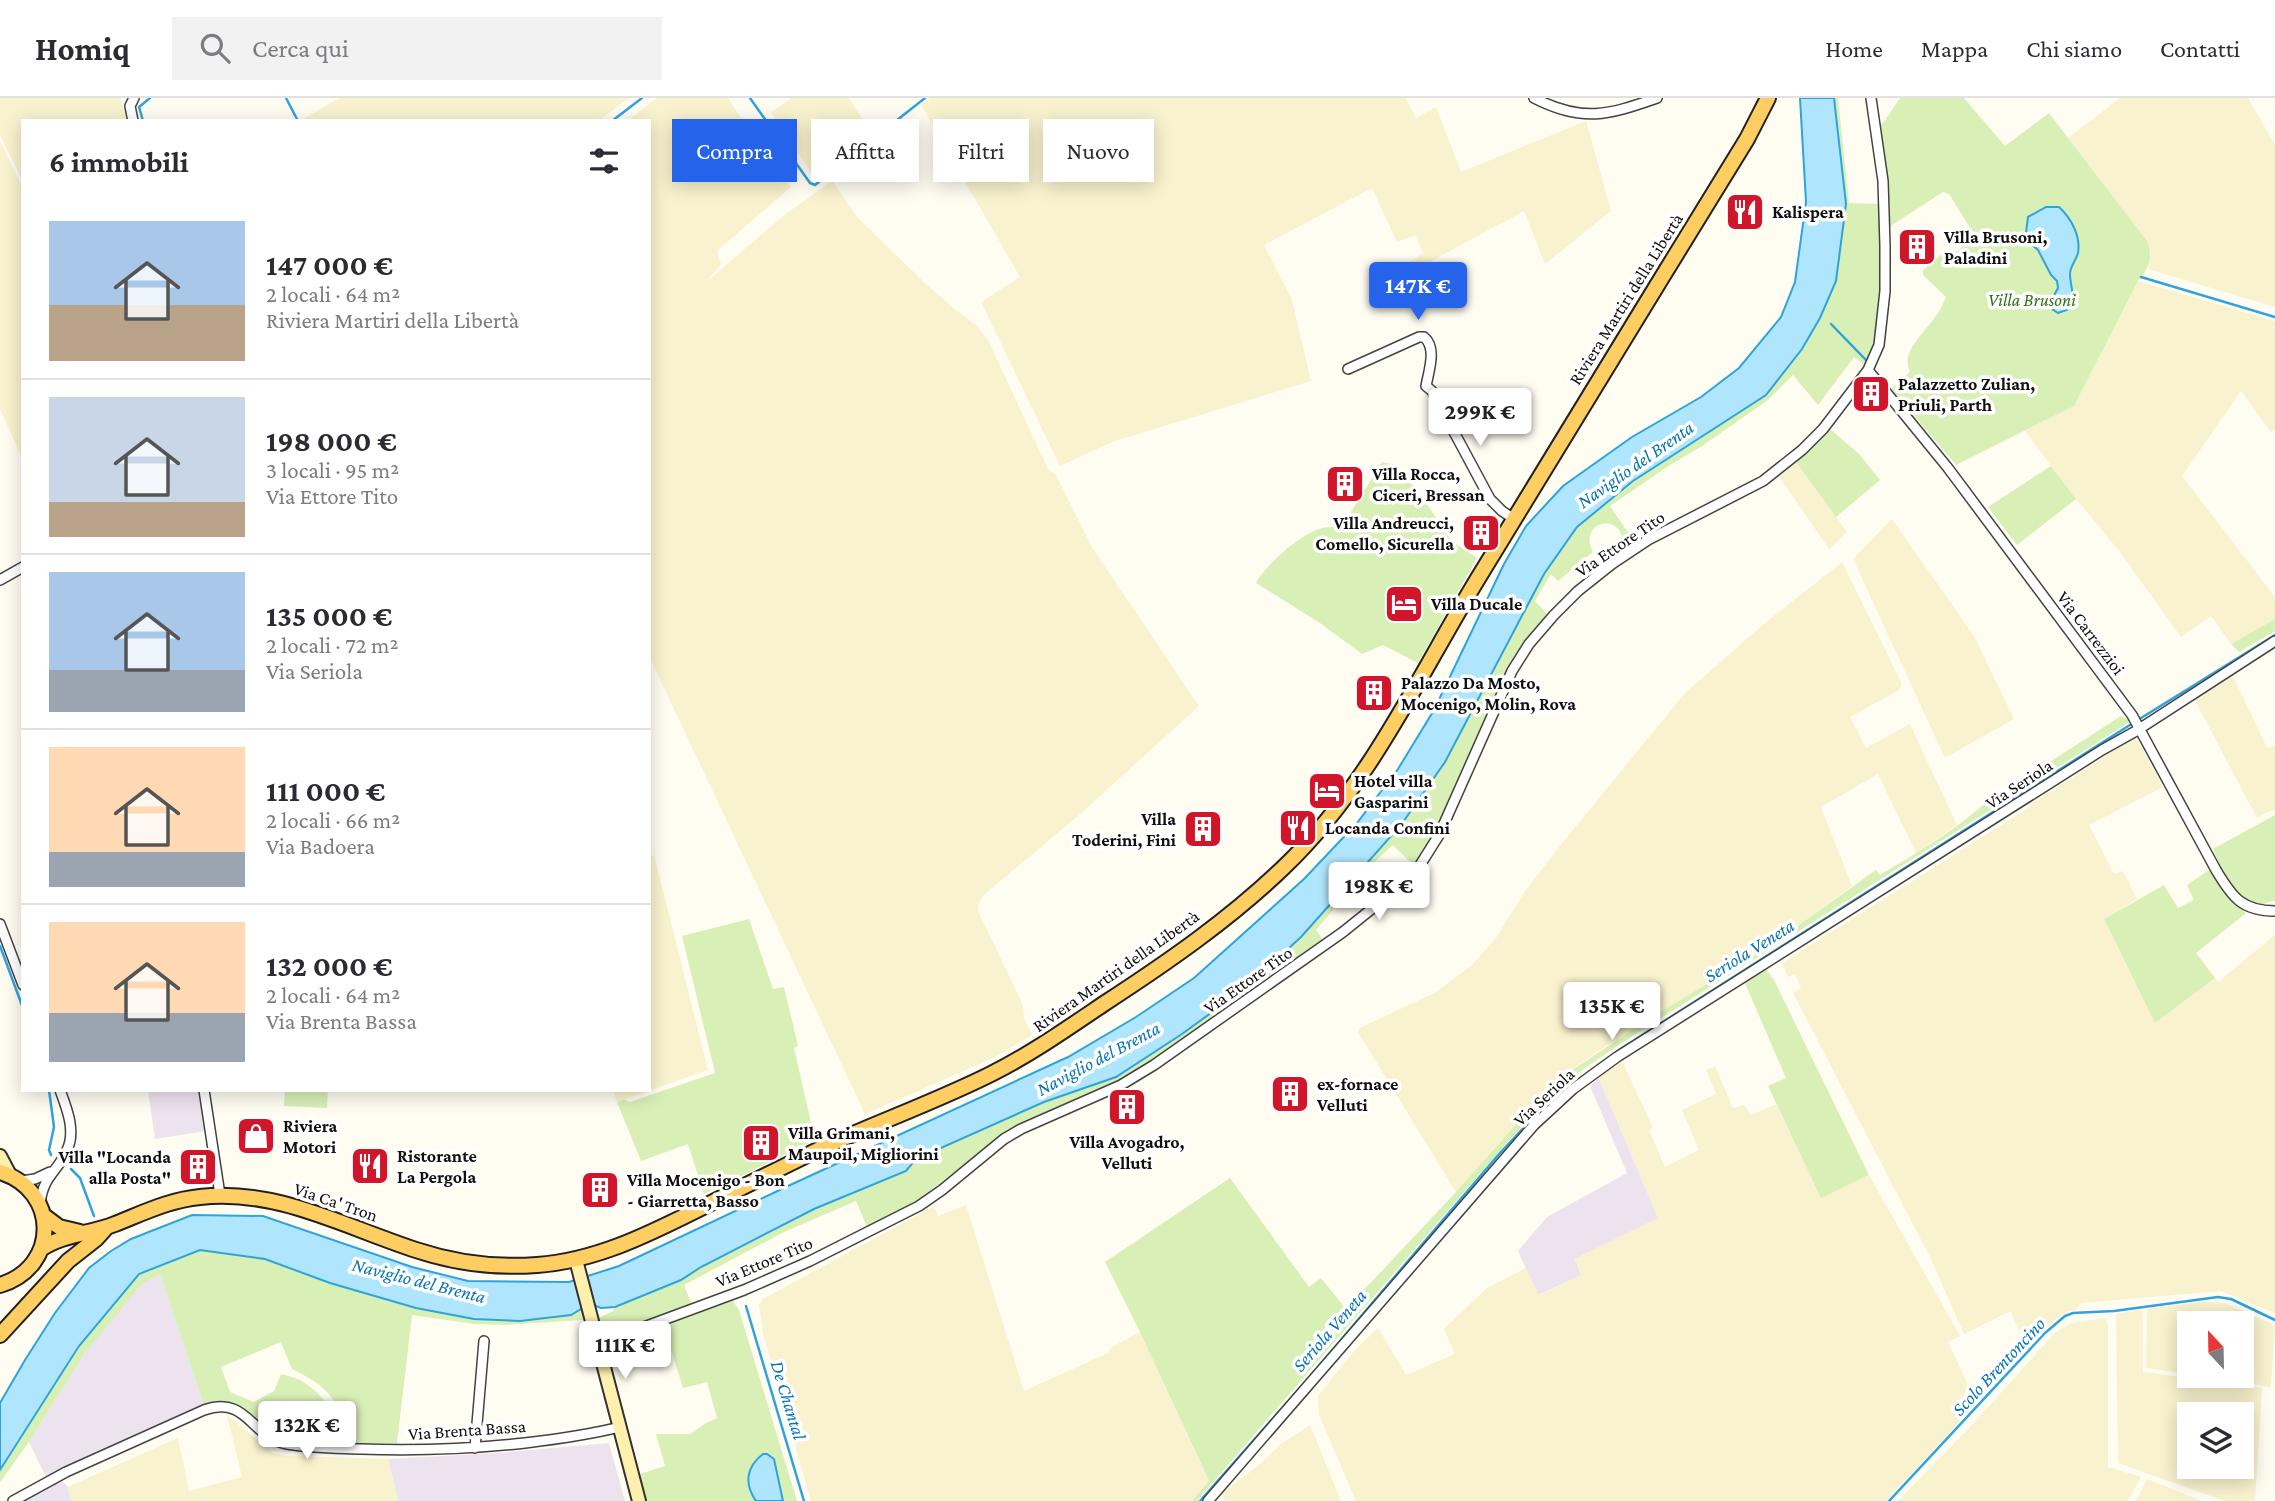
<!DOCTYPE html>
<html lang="it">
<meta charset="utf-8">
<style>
:root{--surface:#fff;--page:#f2f2f3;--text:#2b2b33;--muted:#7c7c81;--line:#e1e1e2;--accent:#2563eb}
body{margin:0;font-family:"Crimson Pro",serif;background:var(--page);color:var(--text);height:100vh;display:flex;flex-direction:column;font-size:26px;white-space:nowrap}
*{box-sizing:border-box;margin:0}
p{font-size:23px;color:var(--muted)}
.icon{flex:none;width:38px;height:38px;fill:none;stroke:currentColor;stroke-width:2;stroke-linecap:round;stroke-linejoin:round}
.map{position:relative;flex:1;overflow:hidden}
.side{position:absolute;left:21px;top:21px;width:630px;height:973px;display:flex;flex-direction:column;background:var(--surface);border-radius:0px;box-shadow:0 4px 18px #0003}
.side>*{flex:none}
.banner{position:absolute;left:672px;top:21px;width:665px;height:63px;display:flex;gap:14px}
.needle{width:46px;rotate:338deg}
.fabs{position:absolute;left:2177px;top:1213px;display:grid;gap:14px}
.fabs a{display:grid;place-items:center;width:77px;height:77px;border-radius:0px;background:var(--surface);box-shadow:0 4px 18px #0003;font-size:35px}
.price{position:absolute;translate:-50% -60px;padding:0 16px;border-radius:7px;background:#fff;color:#222;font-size:23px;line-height:46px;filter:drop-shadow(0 2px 4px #0008)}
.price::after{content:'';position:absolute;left:50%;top:42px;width:21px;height:16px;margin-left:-10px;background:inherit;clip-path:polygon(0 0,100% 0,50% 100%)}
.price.selected{background:var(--accent);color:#fff}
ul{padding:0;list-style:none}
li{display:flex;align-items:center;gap:21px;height:175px;padding:0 28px}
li+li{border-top:2px solid var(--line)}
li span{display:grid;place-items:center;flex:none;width:196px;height:140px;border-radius:0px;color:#555}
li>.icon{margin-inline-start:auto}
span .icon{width:84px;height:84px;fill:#fffc;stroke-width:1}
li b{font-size:30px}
h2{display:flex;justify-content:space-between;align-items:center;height:84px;padding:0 28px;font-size:30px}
.chip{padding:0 24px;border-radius:0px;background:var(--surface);box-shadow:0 4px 18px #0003;font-size:24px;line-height:63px}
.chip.selected{background:var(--accent);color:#fff}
header{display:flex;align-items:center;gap:42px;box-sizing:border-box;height:98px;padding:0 35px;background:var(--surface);border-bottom:2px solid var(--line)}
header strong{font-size:33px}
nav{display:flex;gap:38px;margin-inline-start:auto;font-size:24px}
.search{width:490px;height:63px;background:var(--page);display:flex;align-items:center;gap:18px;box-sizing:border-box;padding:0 24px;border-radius:0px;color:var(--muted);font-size:26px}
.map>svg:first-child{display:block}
.industrial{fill:#ede3ef}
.farmland{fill:#f9f2ce;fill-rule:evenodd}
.green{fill:#d8efb6}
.water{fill:#b0e6fd;stroke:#2fa3dd;stroke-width:2}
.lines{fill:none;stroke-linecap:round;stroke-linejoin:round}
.stream{stroke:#2fa3dd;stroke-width:2.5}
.minor-casing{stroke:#434343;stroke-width:12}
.secondary-casing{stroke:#323232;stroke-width:16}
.primary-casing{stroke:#212121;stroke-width:18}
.minor{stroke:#fff;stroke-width:9}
.secondary{stroke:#fff0ad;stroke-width:12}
.primary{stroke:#ffce62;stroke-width:14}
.labels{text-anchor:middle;stroke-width:7;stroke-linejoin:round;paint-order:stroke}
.poi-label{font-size:18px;font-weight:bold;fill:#101010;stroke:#fff;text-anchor:start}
.street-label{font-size:18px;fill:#101010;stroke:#fff}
.park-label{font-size:18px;font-style:italic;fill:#307017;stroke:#fff}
.water-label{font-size:19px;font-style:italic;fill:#0973b1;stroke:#fff}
</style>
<header>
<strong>Homiq</strong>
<div class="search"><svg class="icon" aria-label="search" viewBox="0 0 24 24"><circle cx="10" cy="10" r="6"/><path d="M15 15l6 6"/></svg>Cerca qui</div>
<nav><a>Home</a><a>Mappa</a><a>Chi siamo</a><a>Contatti</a></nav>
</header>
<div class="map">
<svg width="2275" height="1403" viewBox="0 0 2275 1403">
<rect width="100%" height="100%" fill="#fffcf2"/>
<!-- industrial -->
<path class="industrial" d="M1599 980 1658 1120 1575 1161 1581 1177 1538 1197 1518 1153 1547 1119 1627 1075 1590 988Z
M148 992H200L206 1033 155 1041Z
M160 1175 204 1307 46 1379 29 1344 85 1255 109 1224 141 1187Z
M609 1345 625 1403H398L388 1361 498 1355Z
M62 1383 68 1389 71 1403H22Z"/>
<!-- farmland -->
<path class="farmland" d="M0 0H120L128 23H23V84L0 37Z
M339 0H629L598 23H300Z
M657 0H728L747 29 791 89 717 153 721 166 706 184 787 115 832 83 858 120 926 186 957 213 977 228 988 242 1049 373 1055 375 1093 451 1199 608 1078 718 986 795 979 804 978 813 1023 907 1024 920 1032 937 993 960 865 1016 649 558V23H627Z
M792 0H849L864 24 811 74 771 14Z
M930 0H1406L1416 20 1436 9 1461 74 1586 23 1611 113 1545 166 1524 113 1411 174 1407 166 1423 155 1415 137 1397 144 1372 90 1264 147 1292 202 1311 283 1112 344 1060 368 981 204 1020 179 921 7Z
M2120 0H2248L2275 47V209L2148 171 2151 155 2147 143 2068 40Z
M0 43 23 91V362L0 311Z
M2138 183 2275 223V332L2271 334 2241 293 2182 378 2275 499V521L2231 546 2211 518 2181 539 2120 454 2076 401 2025 333 2074 308Z
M1796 364 1847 434 1829 451 1779 378Z
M1892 421 1974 538 2014 621 1945 660 1853 461Z
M1842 464 1902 586 1899 592 1850 619 1866 650 1910 626 1957 727 1916 755 1878 676 1821 709 1852 788 1768 849 1595 955 1565 977 1527 1014 1456 1094 1358 934 1360 930 1436 894 1471 868 1496 840 1525 793 1559 749 1685 595 1765 525Z
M2231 574 2267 650 2275 648V713H2270L2257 720 2193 599Z
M2132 641H2136L2139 645 2163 689 2089 727 2114 776 2123 773 2137 801 2104 821 2155 925 2215 880 2218 884 2275 837V1215L2221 1193 2081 1205 2076 1212 2068 1213 2055 1222 2028 1250 2010 1213 1964 1236 1931 1161 1793 895 1801 890 1795 876 1788 879 1782 865 2027 711 2031 706 2062 686Z
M654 757 708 972 617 1004 613 992H649V760Z
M1616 964H1622L1624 967 1653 1030 1649 1032 1665 1069 1699 1052 1682 1012 1716 996 1706 972 1715 968 1733 1010 1744 1007 1751 1017 1776 1006 1821 1099 1869 1077 1960 1238 1948 1244 1977 1305 1886 1403H1356L1319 1317 1318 1298 1355 1252 1378 1230 1406 1277 1455 1256 1444 1231 1487 1190 1526 1170 1539 1197 1581 1177 1575 1161 1658 1120 1599 980 1600 976Z
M966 1107 1024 1293 1108 1255 1112 1249 1140 1234 1209 1384 1192 1403H811L763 1235 759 1207 763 1201 934 1108 938 1118Z
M2202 1204 2225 1205 2275 1227 2271 1289 2197 1278H2242V1225H2189V1276L2146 1270 2147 1211Z
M2140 1211 2143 1214V1274L2262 1290 2255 1403H2225L2118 1365 2116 1216ZM2242 1316V1368H2189V1316Z
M2106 1220 2108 1228V1369L2141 1379 2128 1403H1898L1967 1332 2055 1235 2071 1225Z
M227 1317 273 1355 287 1358 388 1361 398 1403H71L68 1389 178 1340 189 1393 242 1379Z
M1310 1327 1341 1403H1225L1222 1395 1259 1367 1281 1346Z
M2147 1381 2202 1403H2136Z"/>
<!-- green -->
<path class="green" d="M1834 0H1838L1849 105 1881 106C1881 153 1889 227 1866 268L1854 259 1818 307 1793 277 1768 302 1702 348 1670 367 1610 408 1635 445 1626 449C1624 443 1622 437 1619 432 1607 416 1580 430 1593 454L1558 483 1551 476 1535 503 1548 517C1532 536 1515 555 1504 578 1476 638 1456 718 1414 768L1393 747 1371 767 1316 832 1324 843 1201 930 1145 967 1116 984 1007 1033 918 1102 867 1129 856 1103 784 1134 684 1187 692 1207 612 1238 603 1234 599 1220 613 1213 615 1209 681 1182 701 1169 814 1111 906 1073 916 1061 1044 1004 1116 979 1301 839 1401 727 1445 664 1544 476 1577 429 1802 251 1820 220 1836 183Z
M1900 0H1964L2005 48 2049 15 2147 143C2154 159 2149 170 2138 183L2074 308 1956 367 1891 291 1910 274C1900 253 1925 235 1935 219 1940 213 1943 206 1946 199L1923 177V172L1943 155C1947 154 1950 155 1954 155 1958 154 1972 140 1974 136L1949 96 1943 94 1889 129 1886 84 1878 28 1884 24Z
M1830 331 1859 356 1880 382 1836 419 1796 364Z
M1382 364 1391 366 1414 388 1453 444 1477 460 1418 565 1383 547 1362 556 1320 525 1256 485C1267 465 1307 429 1330 429 1334 428 1338 430 1341 430Z
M2051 368 2076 401 2017 447 1988 409Z
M2275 521V533L2239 554 2231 546Z
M2121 618 2131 623 1647 929C1621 946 1594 962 1570 982 1543 1004 1520 1030 1497 1056L1197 1403H1192L1209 1383 1140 1234 1105 1164 1230 1080 1309 1189 1321 1180 1346 1211 1456 1094 1527 1014 1565 977 1644 924 1768 849 1876 772 1880 777C1915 756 1951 735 1982 708Z
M2275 717V803L2268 804 2262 807C2232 800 2224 777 2213 751Z
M2209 772 2226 797 2246 815 2196 855 2215 880 2155 925 2104 821 2164 787 2178 810 2194 802 2187 787Z
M749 821 773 891 784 889 798 948 794 950 815 1042 704 1096 688 1046 641 1063 617 1004 624 1001 630 1004 715 975 682 838Z
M1766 871 1774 882 1869 1077 1821 1100 1768 988 1786 980 1744 883Z
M285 992H328L327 1010 284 1008Z
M200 1152 265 1161 330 1185 416 1210 474 1221 520 1223 576 1215 581 1211 583 1222 506 1227 475 1226 412 1217 397 1345H348L343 1341C341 1334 342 1326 340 1318 335 1294 313 1281 292 1271L281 1244 221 1269 230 1294 254 1304 274 1293 281 1276C287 1278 293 1279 298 1281 318 1291 346 1320 330 1344 313 1345 291 1344 275 1337 245 1321 246 1294 204 1307L160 1176 141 1187 85 1255 29 1344 0 1384V1372L79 1248 139 1176Z
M733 1203 739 1212 797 1403H645L637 1377 665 1368 656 1336H690L706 1325 717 1320 707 1284 683 1290 664 1228 694 1215Z"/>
<!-- water -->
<path class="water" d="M1800 0H1834L1846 106 1836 183 1820 220 1802 251 1766 297 1633 383 1577 429 1544 476 1445 664 1401 727 1301 839 1248 888 1182 936 1116 979 1044 1004 916 1061 906 1073 814 1111 701 1169 681 1182 615 1209 601 1210 596 1208 581 1211 571 1217 520 1223 474 1221 416 1210 330 1185 265 1161 200 1152 139 1176 79 1248 0 1372V1305L25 1262 55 1215 89 1170 111 1153 131 1141 192 1117 263 1118 412 1169 468 1183 569 1184 619 1168 788 1088 1068 959 1136 919 1194 880 1304 781 1357 725 1398 671 1434 612 1504 466 1526 428 1563 388 1632 339 1701 299 1739 270 1781 219 1795 184 1806 104Z
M2046 109H2059C2071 120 2081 138 2078 155 2076 163 2070 168 2070 176 2070 186 2074 195 2073 205L2067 212 2058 215 2052 211 2050 205 2058 190 2057 183 2051 177 2038 152 2031 146 2026 135 2028 119Z
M763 1356H767L774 1361 783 1403H756C744 1386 746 1369 763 1356Z"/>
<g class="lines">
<!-- stream -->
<path class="stream" d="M286 0 298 23
M750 0 810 85 815 87 925 0
M143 23 139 9 150 0
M612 23 642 0
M2141 179 2275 219
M1831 226 1866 262
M0 848 23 910
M49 992 54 1029 49 1052 51 1057
M71 1071 80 1080 94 1118
M746 1208 804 1403
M1200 1403 1306 1283 1499 1056 1531 1022 1564 992 1622 950 2133 625 2275 537
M1889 1403 2045 1235 2065 1218 2073 1215 2114 1213 2218 1199 2231 1201 2275 1222"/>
<!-- minor casing -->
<g class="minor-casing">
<path id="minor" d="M1534 0C1583 25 1608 17 1657 0
M133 23 130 8 134 0
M1348 271 1419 239H1424C1437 250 1429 272 1426 288L1432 293 1490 401 1502 413 1514 421
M1868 272 1948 370 2132 617 2216 772C2232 799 2242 813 2275 813
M0 482 23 469
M0 826 23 887
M204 992 220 1097
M21 1083 35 1081 50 1074
M40 1106C43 1077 58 1074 67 1052 76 1033 67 1011 60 992
M598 1246 744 1192 810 1163 919 1108 942 1092 1004 1041 1021 1031 1121 987 1154 967 1343 834 1389 797 1417 772 1439 737 1512 573 1529 546 1554 517 1578 493 1612 466 1648 442 1763 383 1802 352 1823 331 1868 272 1879 247 1885 193V148L1883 83 1871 0
M475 1350 484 1243
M13 1403 66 1374 204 1312C248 1297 250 1339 287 1346 311 1350 337 1350 361 1351 417 1353 470 1351 525 1345 558 1341 588 1337 620 1329
M1208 1403 1534 1027 1573 991 1617 959 2102 652 2136 633 2275 543"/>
</g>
<!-- secondary casing -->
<g class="secondary-casing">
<path id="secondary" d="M0 1058 10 1077
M576 1162 639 1403"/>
</g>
<!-- primary casing -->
<g class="primary-casing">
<path id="primary" d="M0 1074C59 1092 60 1169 0 1187
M43 1117 59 1129 80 1134
M41 1151C63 1136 90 1136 115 1126 143 1115 169 1102 200 1099 276 1090 345 1129 416 1152 455 1165 496 1170 537 1167 594 1163 645 1138 695 1113 739 1091 782 1069 826 1048 881 1023 937 1003 991 976 1031 956 1068 930 1105 905 1168 864 1230 821 1284 769 1369 688 1417 581 1477 482 1566 334 1657 188 1747 41L1768 0
M0 1237 68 1163 96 1141 105 1131"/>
</g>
<!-- minor -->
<use href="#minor" class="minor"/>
<!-- secondary -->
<use href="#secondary" class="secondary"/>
<!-- primary -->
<use href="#primary" class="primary"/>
</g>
<!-- icons -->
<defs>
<g id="restaurant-square" transform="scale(2.0125)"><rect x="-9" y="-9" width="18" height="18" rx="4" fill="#d1162c" stroke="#fff"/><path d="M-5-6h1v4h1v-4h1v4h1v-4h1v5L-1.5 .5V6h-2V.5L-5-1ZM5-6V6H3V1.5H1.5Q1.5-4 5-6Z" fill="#fff"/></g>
<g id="building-square" transform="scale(2.0125)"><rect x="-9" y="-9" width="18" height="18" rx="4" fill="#d1162c" stroke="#fff"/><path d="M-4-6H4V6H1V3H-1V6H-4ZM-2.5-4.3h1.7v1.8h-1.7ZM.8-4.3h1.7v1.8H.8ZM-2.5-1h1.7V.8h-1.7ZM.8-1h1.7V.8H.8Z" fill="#fff"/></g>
<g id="hotel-square" transform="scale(2.0125)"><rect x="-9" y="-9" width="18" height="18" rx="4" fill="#d1162c" stroke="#fff"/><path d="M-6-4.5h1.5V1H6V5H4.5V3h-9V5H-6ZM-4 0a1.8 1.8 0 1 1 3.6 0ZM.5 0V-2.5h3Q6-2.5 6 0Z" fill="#fff"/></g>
<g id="shop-square" transform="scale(2.0125)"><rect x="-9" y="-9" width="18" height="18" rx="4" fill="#d1162c" stroke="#fff"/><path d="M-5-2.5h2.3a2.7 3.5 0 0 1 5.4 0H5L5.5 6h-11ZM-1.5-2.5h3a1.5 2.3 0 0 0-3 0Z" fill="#fff"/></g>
</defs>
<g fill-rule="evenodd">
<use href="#restaurant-square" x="1745" y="114"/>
<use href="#building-square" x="1917" y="149"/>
<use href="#building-square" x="1871" y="296"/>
<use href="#building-square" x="1345" y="386"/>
<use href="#building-square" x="1481" y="435"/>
<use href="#hotel-square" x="1404" y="506"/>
<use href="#building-square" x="1374" y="595"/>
<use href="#hotel-square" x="1327" y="693"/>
<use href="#restaurant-square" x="1298" y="730"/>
<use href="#building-square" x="1203" y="731"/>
<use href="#building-square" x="1290" y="996"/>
<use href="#building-square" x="1127" y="1009"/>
<use href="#shop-square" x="256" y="1038"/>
<use href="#building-square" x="761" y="1045"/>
<use href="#restaurant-square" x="370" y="1068"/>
<use href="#building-square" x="198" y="1069"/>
<use href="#building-square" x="600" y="1092"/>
</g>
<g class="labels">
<!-- poi labels -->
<g class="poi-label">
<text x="1772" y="120">Kalispera</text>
<text x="1944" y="145">Villa Brusoni,<tspan x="1944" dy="21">Paladini</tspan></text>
<text x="1898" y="292">Palazzetto Zulian,<tspan x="1898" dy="21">Priuli, Parth</tspan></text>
<text x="1372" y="382">Villa Rocca,<tspan x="1372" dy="21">Ciceri, Bressan</tspan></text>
<text x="1454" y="431" text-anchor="end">Villa Andreucci,<tspan x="1454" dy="21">Comello, Sicurella</tspan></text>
<text x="1431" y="512">Villa Ducale</text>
<text x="1401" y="591">Palazzo Da Mosto,<tspan x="1401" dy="21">Mocenigo, Molin, Rova</tspan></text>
<text x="1354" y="689">Hotel villa<tspan x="1354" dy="21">Gasparini</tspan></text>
<text x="1176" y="727" text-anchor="end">Villa<tspan x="1176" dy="21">Toderini, Fini</tspan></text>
<text x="1325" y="736">Locanda Confini</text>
<text x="1317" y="992">ex-fornace<tspan x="1317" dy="21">Velluti</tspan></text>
<text x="283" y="1034">Riviera<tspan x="283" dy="21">Motori</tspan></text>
<text x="788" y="1041">Villa Grimani,<tspan x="788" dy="21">Maupoil, Migliorini</tspan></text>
<text x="1127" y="1050" text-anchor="middle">Villa Avogadro,<tspan x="1127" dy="21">Velluti</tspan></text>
<text x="397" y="1064">Ristorante<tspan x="397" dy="21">La Pergola</tspan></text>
<text x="171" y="1065" text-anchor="end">Villa "Locanda<tspan x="171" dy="21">alla Posta"</tspan></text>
<text x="627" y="1088">Villa Mocenigo - Bon<tspan x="627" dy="21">- Giarretta, Basso</tspan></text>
</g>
<!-- street labels -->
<g class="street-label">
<text transform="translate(1626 201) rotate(-58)" y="6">Riviera Martiri della Libertà</text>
<text transform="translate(1620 446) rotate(-34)" y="6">Via Ettore Tito</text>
<text transform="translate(2091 535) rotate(53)" y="6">Via Carrezzioi</text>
<text transform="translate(2019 686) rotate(-33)" y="6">Via Seriola</text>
<text transform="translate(1116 873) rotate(-35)" y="6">Riviera Martiri della Libertà</text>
<text transform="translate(1248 882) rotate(-35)" y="6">Via Ettore Tito</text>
<text transform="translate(1544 999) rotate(-43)" y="6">Via Seriola</text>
<text transform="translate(336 1104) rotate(19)" y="6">Via Ca' Tron</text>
<text transform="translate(764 1164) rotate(-23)" y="6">Via Ettore Tito</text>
<text transform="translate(467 1332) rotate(-4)" y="6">Via Brenta Bassa</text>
</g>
<!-- park labels -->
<g class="park-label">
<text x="2032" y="208">Villa Brusoni</text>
</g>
<!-- water labels -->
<g class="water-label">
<text transform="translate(1635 366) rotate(-35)" y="7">Naviglio del Brenta</text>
<text transform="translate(1749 852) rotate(-32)" y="7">Seriola Veneta</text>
<text transform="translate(1098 960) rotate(-28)" y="7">Naviglio del Brenta</text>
<text transform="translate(419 1182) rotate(14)" y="7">Naviglio del Brenta</text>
<text transform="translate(1329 1232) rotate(-49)" y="7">Seriola Veneta</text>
<text transform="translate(1998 1268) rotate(-47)" y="7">Scolo Brentoncino</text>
<text transform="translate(789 1302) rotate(73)" y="7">De Chantal</text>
</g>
</g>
</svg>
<div class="fabs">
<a><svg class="needle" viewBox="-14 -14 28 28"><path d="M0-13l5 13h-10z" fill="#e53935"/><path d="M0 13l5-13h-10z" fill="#7c7c81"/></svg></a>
<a><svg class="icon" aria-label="layers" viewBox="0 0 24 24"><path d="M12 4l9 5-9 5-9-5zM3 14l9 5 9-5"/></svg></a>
</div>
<b class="price selected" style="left:1418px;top:224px">147K €</b>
<b class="price" style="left:1480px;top:350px">299K €</b>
<b class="price" style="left:1379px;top:824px">198K €</b>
<b class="price" style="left:1612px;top:944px">135K €</b>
<b class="price" style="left:625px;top:1283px">111K €</b>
<b class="price" style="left:307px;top:1363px">132K €</b>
<div class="banner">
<a class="chip selected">Compra</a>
<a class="chip">Affitta</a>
<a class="chip">Filtri</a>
<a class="chip">Nuovo</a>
</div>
<section class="side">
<h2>6 immobili<svg class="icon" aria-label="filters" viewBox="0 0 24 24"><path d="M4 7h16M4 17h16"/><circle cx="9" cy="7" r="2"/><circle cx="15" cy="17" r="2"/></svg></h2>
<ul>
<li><span style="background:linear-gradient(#a9c7e8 60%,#b9a48a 0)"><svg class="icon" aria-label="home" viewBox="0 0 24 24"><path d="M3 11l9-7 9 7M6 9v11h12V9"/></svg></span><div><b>147 000 €</b><p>2 locali · 64 m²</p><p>Riviera Martiri della Libertà</p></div></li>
<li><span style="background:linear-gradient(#c9d6e8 75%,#b9a48a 0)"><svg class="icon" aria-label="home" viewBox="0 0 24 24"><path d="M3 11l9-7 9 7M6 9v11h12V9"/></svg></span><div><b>198 000 €</b><p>3 locali · 95 m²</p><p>Via Ettore Tito</p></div></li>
<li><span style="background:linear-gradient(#a9c7e8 70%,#9aa5b1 0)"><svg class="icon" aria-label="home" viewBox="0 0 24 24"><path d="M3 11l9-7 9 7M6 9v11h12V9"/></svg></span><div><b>135 000 €</b><p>2 locali · 72 m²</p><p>Via Seriola</p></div></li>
<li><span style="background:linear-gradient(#ffd9b3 75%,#9aa5b1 0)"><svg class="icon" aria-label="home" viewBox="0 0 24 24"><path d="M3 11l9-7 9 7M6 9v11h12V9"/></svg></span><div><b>111 000 €</b><p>2 locali · 66 m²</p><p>Via Badoera</p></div></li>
<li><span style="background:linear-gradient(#ffd9b3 65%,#9aa5b1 0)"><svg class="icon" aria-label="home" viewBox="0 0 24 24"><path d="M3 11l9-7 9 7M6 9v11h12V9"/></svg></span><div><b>132 000 €</b><p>2 locali · 64 m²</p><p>Via Brenta Bassa</p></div></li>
</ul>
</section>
</div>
